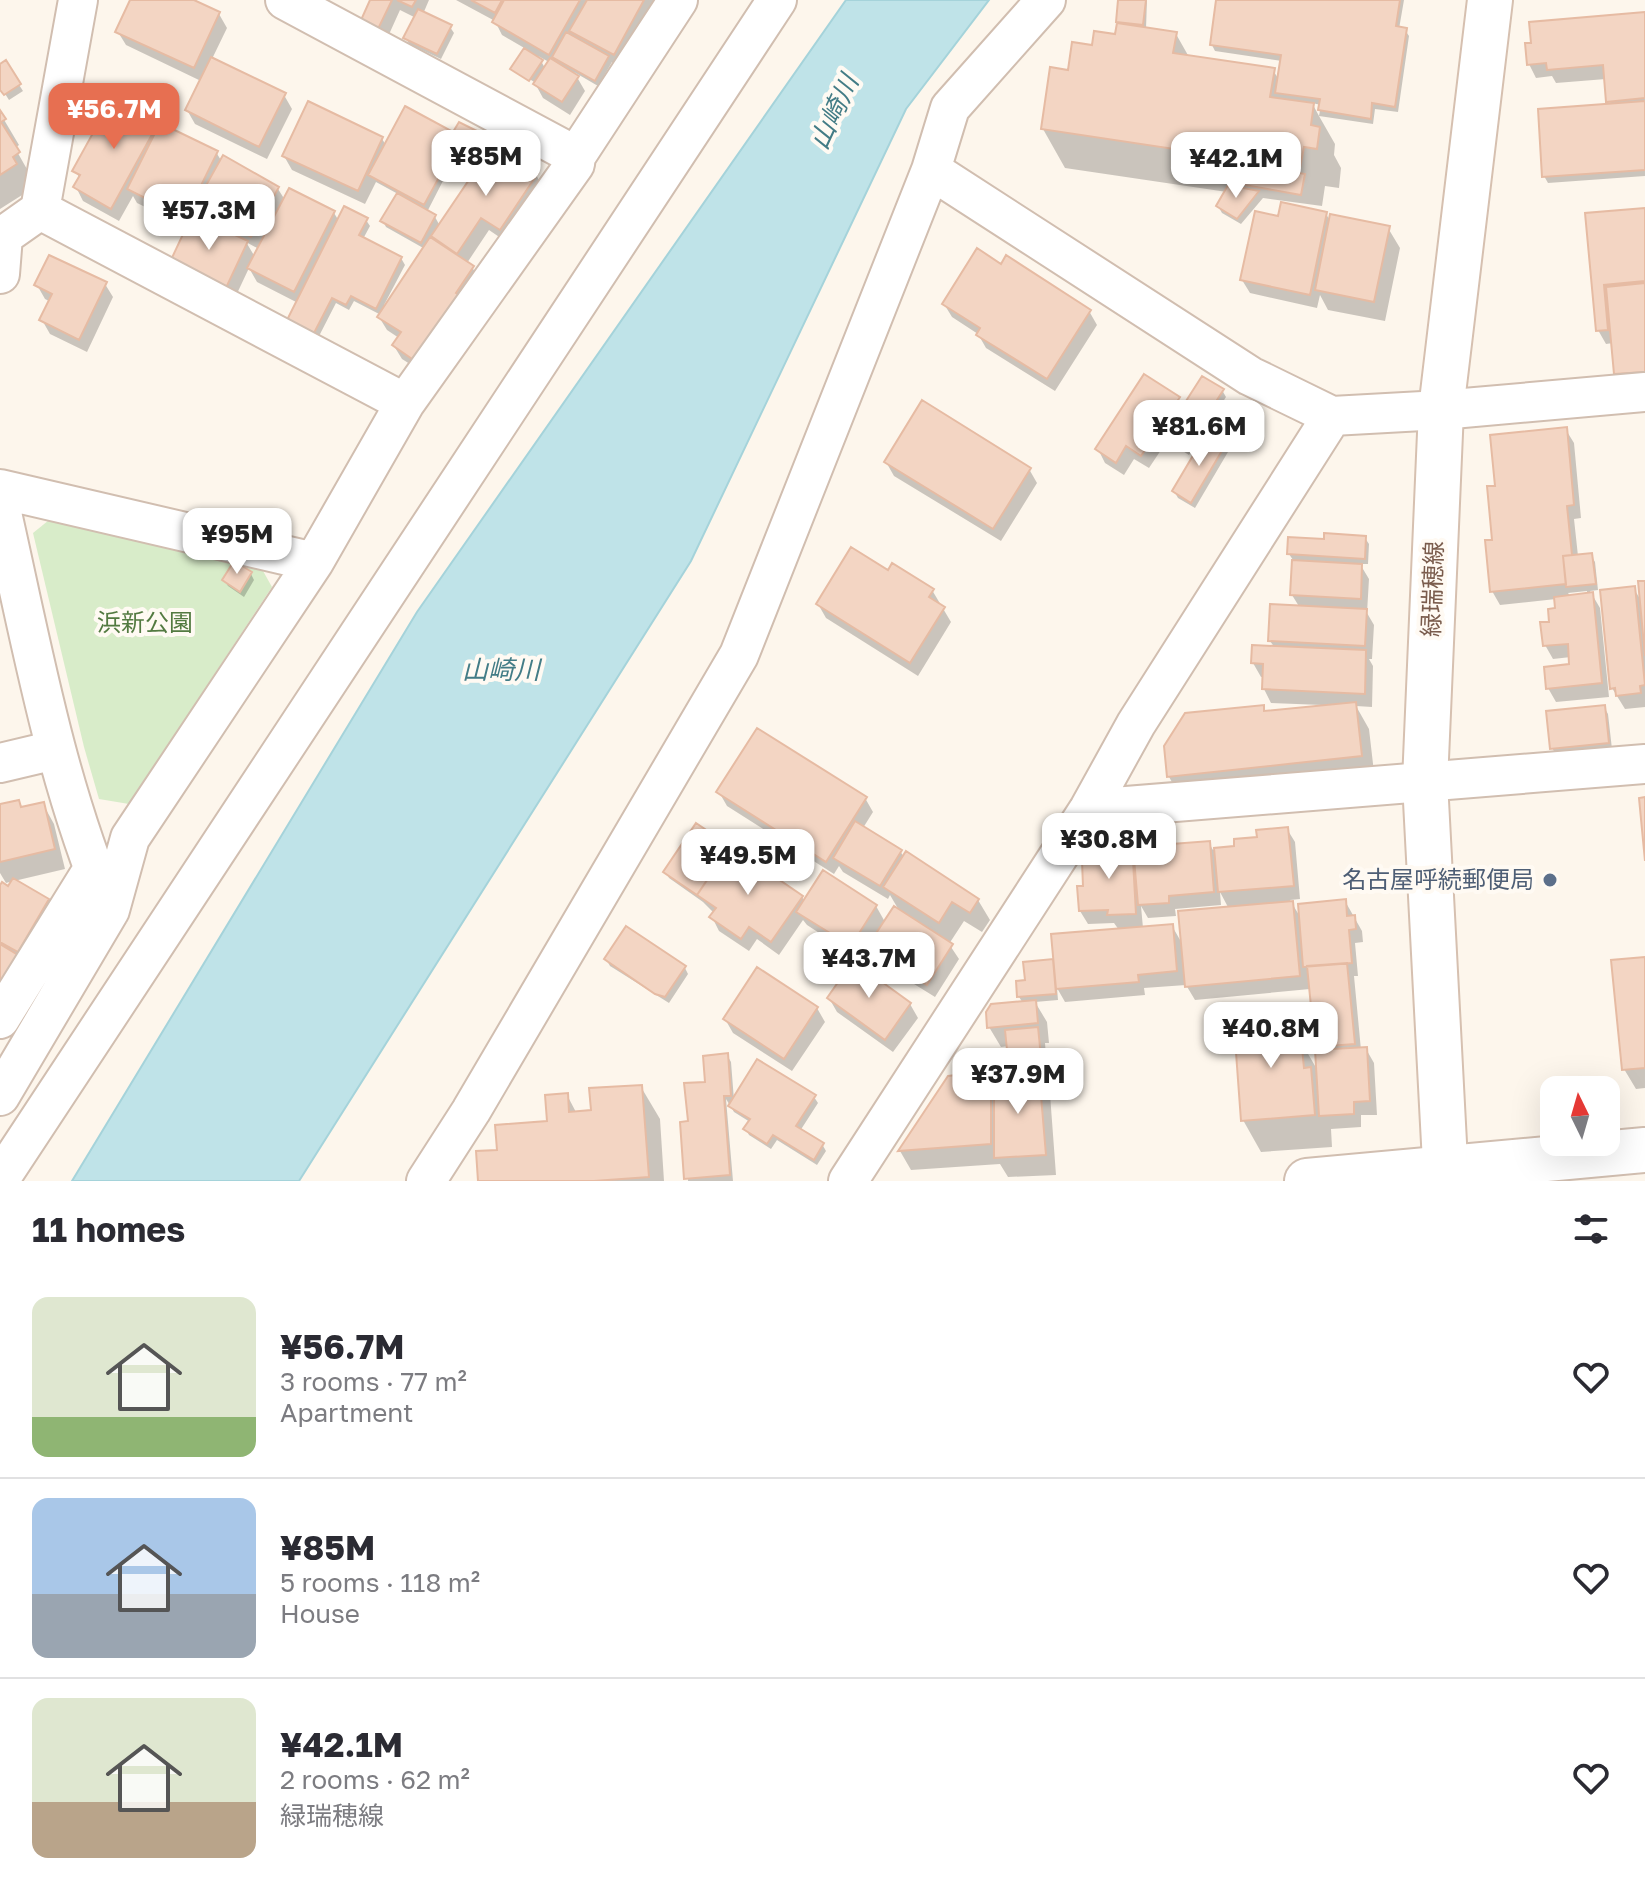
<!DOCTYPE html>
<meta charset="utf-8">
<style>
:root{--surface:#fff;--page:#f7f7f7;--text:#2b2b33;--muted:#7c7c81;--line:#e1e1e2;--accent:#e76f51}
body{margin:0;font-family:"Golos Text","Noto Sans JP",sans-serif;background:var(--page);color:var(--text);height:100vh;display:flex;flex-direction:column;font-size:30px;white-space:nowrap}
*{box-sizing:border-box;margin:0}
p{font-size:26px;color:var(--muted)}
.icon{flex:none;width:44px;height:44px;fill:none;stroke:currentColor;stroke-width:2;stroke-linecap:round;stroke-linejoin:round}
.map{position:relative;height:1181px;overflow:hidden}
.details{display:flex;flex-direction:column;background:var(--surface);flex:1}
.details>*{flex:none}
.needle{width:52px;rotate:355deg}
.fabs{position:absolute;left:1540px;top:1076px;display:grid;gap:16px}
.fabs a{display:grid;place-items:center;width:80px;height:80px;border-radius:16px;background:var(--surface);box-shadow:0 8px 32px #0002;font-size:40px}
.price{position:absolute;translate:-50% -68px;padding:0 18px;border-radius:16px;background:#fff;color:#222;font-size:26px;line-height:52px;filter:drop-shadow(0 2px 4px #0008)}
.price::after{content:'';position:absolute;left:50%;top:48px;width:24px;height:18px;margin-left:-12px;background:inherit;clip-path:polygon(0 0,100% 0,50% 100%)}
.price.current{background:var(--accent);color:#fff}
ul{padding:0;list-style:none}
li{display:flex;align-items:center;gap:24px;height:200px;padding:0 32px}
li+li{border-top:2px solid var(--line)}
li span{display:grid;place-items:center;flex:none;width:224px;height:160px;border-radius:16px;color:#555}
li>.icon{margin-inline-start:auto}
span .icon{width:96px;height:96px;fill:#fffc;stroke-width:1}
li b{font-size:34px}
h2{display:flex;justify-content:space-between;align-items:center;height:96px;padding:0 32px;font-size:34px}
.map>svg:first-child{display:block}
.green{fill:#d8ecc9}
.water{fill:#bfe3e8;stroke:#a5d3da;stroke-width:2}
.shadow{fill:#0003;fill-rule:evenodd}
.building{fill:#f3d5c3;stroke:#e6bba3;stroke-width:2}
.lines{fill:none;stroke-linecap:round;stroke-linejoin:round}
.minor-casing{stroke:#d1beb0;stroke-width:42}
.tertiary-casing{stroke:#d1beb0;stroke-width:48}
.secondary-casing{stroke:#d6c0b0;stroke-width:48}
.minor{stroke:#fff;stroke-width:38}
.tertiary{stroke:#fff;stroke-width:44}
.secondary{stroke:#fff;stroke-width:44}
.service-dot{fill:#5c6f8a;stroke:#fffaf3;stroke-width:3}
.labels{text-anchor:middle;stroke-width:8;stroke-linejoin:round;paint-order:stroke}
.street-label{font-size:24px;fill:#7a5c4d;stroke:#fffaf3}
.park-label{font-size:24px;fill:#537a41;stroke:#fffaf3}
.service-label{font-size:24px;fill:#4e5e75;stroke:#fffaf3;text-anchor:end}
.water-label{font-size:26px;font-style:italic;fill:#437c86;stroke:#fffaf3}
</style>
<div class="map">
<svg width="1645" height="1181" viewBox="0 0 1645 1181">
<rect width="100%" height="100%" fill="#fdf6ec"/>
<!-- green -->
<path class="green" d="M59 512 258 562 272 587 129 804 99 799 84 747 33 533Z"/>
<!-- water -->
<path class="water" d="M846 0H989L906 109 691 561 299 1181H72L417 612Z"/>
<!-- shadow -->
<path class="shadow" d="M132 0H189L219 14 227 28 212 59 284 95 292 109 267 159 195 124 187 110 201 81 126 45 118 32Z
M372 0H429L423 14 450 27 454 33 441 59 409 44 406 38 416 18 400 10 386 41 371 33Z
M456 0H659L622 68 612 62 598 86 574 72 585 91 570 115 543 98 537 87 539 85 515 70V73L513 69 526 49 502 35 495 21ZM538 56 549 62 545 68Z
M1120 0H1147L1146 29 1176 34 1189 57 1273 70 1279 80 1282 61 1215 51 1212 45 1218 0H1404L1399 29 1405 30 1409 36 1398 112 1375 109 1373 124 1319 116 1335 144 1334 155 1341 168 1339 188 1325 186 1322 206 1263 198 1241 224 1222 213 1218 206 1227 192 1065 168 1043 129 1070 72 1094 47 1117 37 1121 26 1118 21ZM1312 103 1321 105 1319 116Z
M1645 15V176L1548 183 1544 176 1611 106 1606 79 1556 83 1552 76 1536 78 1529 64Z
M5 63 23 91 9 100 0 86V66Z
M0 113 19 145 15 148 32 178 30 190 0 209Z
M159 122 161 125 216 152 222 162 278 189 285 200 290 191 334 213 339 221 366 220 370 226 363 239 401 258 405 265 384 305 387 306 425 249 386 227 383 221 398 194 376 182 365 204 292 170 284 156 382 139 386 145 454 135 487 139 493 148 536 175 544 188 508 243 489 230 467 263 472 267 480 281 424 373 402 359 394 346 399 338 387 330 379 317 381 315 354 301 349 310 336 303 318 338 292 326 298 303 257 282 249 268 233 302 188 228 137 203 133 196 119 221 83 201 76 187 80 179 75 170ZM470 145 488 155 440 226 435 217 427 212 445 177 451 181ZM202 212 206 218 221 228 220 230 198 220ZM246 242 259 249 255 257Z
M1645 210V385L1624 387 1616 374 1613 343 1606 344 1598 330 1587 215Z
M1326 214 1331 222 1388 228 1400 248 1385 321 1328 310 1320 295 1317 308 1250 293 1242 280 1280 218Z
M105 284 113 297 87 352 50 334 42 320 51 302 45 299 37 285Z
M944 304 1089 311 1097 325 1055 391 986 348 978 334 952 317Z
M1222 390 1226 397 1189 455 1167 441 1149 468 1134 459 1124 475 1105 463 1098 449 1178 399 1183 408Z
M1566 430 1574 443 1581 518 1574 519 1578 556 1591 555 1595 562 1598 590 1590 591 1600 608 1609 697 1556 702 1548 688 1572 666 1571 657 1553 659 1545 645 1558 610 1556 599 1500 605 1492 591 1497 488ZM1587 591V595L1571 597 1568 593Z
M1224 445 1228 452 1195 508 1178 498 1174 491Z
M886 462 1029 469 1037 483 1001 541 894 476Z
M1365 538 1369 544 1368 564H1360L1369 579 1367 613 1374 625 1372 659H1369L1373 666 1372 707 1356 706 1369 729 1375 781 1184 802 1169 777 1262 707 1266 713 1322 707V705L1271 703 1264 689V677H1261L1253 663 1275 648 1270 641 1300 608 1292 595 1293 560 1289 554 1326 542Z
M888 572 932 590 951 622 918 676 826 618 818 604Z
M251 574 254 580 244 597 228 586 224 580Z
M1645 583V707L1625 709 1612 688 1634 589 1642 602Z
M1604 707 1608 714 1612 749 1556 754 1552 748Z
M719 792 865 798 873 812 863 828 900 851 904 857 978 900 990 920 982 932 964 921 949 944 959 959 935 997 877 961 868 945 859 959 807 925 803 920 779 955 757 939 749 951 719 931 712 917 714 913 703 902 669 878 666 872 802 897 805 902 876 906 885 922 900 912 890 895 888 899 843 872 839 866 834 874 727 806Z
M18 802 22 809 43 804 54 824 65 869 14 881 48 900 56 914 0 984V889H9L13 881 6 883 0 873V806Z
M1287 829 1295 842 1300 899 1290 900 1302 920 1345 901 1362 931 1363 942 1355 943 1358 976H1354L1361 1050 1366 1049 1374 1063 1377 1115H1361V1127L1331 1129 1332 1147 1261 1152 1243 1120 1281 1020 1292 1038 1289 1019 1303 1017 1307 1023 1308 1039 1300 1040 1318 1071 1320 1052 1317 1046 1310 989 1195 1000 1186 985 1144 988 1145 995 1065 1002 1057 988 1058 1000 1035 1002 1047 1022 1049 1043H1045L1048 1080 1042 1081 1050 1094 1056 1175 1008 1177 1000 1164 911 1170 900 1151 990 1074 993 1078 1015 1076 1011 1069 1009 1046 1001 1047 989 1027 1023 1003 1019 997 1027 982 1025 964 1055 961 1119 930 1114 923 1088 924 1080 911 1086 888 1130 844 1133 849 1209 843 1213 850 1237 848ZM1220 892 1229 909 1183 945 1172 926 1143 928 1141 906 1148 918 1176 916 1175 909 1221 905Z
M606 959 685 968 688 974 669 1003 610 966Z
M1645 959V1088L1636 1089 1624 1069Z
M829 998 910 1004 918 1018 893 1052 837 1012Z
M817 1008 825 1022 792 1071 733 1033 725 1019Z
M727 1055 731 1062 734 1100 814 1097 818 1103 800 1131 822 1144 826 1151 817 1165 777 1140 771 1149 749 1135 746 1129 750 1122 734 1112 726 1099 733 1181H688L690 1123 707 1083Z
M641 1087 660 1119 664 1181H480L500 1152 550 1123 567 1095 577 1114 593 1112Z"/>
<!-- building -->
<path class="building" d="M130 0H194L220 12 194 68 115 32Z
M370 0H392L378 29 361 20Z
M397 0H416L412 7Z
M471 0H502L495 13Z
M504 0H580L549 55 492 22Z
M587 0H644L614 55 569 31Z
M1118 0H1146L1143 25 1116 22Z
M1216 0H1400L1396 26 1407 28 1395 107 1372 103 1371 119 1318 110 1320 99 1275 93 1281 55 1210 45Z
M418 9 452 25 437 54 403 38Z
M1645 12V98L1606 102 1603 65 1547 70 1546 63 1527 65 1525 43H1531L1529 22Z
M1117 23 1177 32 1173 53 1275 68 1270 97 1314 103 1311 125 1320 127 1317 149 1304 147 1300 168 1041 129 1050 67 1068 70 1072 42 1092 45 1094 31 1115 34Z
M566 32 609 56 595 81 552 57Z
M524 48 543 60 529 81 510 69Z
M211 57 286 93 259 147 185 110Z
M550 58 579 76 562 102 533 84Z
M6 60 21 84 4 95 0 90V64Z
M114 95 160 120 111 209 73 187 80 175 72 171Z
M308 101 383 137 358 191 282 156Z
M1645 101V170L1542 177 1538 109Z
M405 106 453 132 459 122 489 137 482 149 466 140 448 176 442 172 424 205 368 175Z
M0 110 6 119 1 122 20 152 13 157 17 164 0 175Z
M160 123 218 151 185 218 127 189Z
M494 143 538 173 500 230 481 218 457 254 431 236Z
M223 155 279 187 251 237 195 205Z
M1237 162 1305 174 1301 195 1233 183Z
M1228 185 1259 191 1237 219 1216 206Z
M289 188 335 211 294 292 247 268Z
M397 193 436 215 421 243 380 221Z
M1281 202 1327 212 1310 295 1240 280 1255 211 1278 216Z
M344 206 368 218 359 235 402 257 376 309 351 296 346 305 332 298 314 333 287 320Z
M1645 208V281L1604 285 1608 330 1596 331 1585 213Z
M1330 214 1390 226 1374 302 1315 290Z
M192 215 248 241 225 290 170 262Z
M430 237 474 266 456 293 459 295 415 361 392 345 401 332 377 317Z
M977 248 1001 264 1006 255 1091 310 1047 379 976 335 980 328 942 304Z
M49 255 107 282 79 340 39 320 52 294 34 285Z
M1645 283V372L1614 374 1606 287Z
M1144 374 1180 397 1141 456 1126 446 1116 463 1095 449Z
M1202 376 1224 389 1185 450 1163 437Z
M922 400 1031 468 993 529 884 462Z
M1567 427 1574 505 1567 506 1572 555 1563 556 1566 584 1490 592 1485 540H1492L1487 486H1495L1490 435Z
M1207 432 1226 444 1191 503 1172 491Z
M1324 533 1366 536 1365 559 1287 554 1288 537 1324 539Z
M851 547 888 570 892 563 934 589 929 597 945 607 910 663 816 604Z
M1592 553 1596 584 1566 587 1563 556Z
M1292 560 1362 564 1361 599 1290 595Z
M234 561 252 572 240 592 222 580Z
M1638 581H1645V656Z
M1635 586 1645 685 1640 686 1641 693 1616 696 1615 688 1610 689 1600 590Z
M1593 592 1602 683 1546 689 1544 667 1569 664 1568 644 1543 646 1540 622H1549L1548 609 1555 608 1554 597Z
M1270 604 1367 609 1365 646 1268 641Z
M1252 645 1366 650 1365 694 1262 689 1263 664 1251 663Z
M1356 702 1362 756 1167 777 1164 746 1185 713 1264 705V711Z
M1605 705 1609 743 1550 749 1546 711Z
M757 728 867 797 826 862 716 792Z
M1645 797V861L1639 798Z
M19 800 21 807 44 802 55 849 0 862V804Z
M855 821 902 850 880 886 833 858Z
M696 823 730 846 697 895 663 872Z
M1288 827 1294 886 1218 892 1214 848 1234 846V839L1257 837 1256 830Z
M1210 841 1214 892 1169 896V903L1138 905 1133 847Z
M1132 842 1136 914 1107 915 1108 910 1079 911 1077 886H1083L1082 861H1088V853L1099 852V844Z
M730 846 803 896 771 942 749 927 741 939 709 917 716 908 697 895Z
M906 851 979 899 970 913 952 902 939 923 883 887Z
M823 870 877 905 851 946 796 912Z
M13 878 49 899 18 952 0 942V885L2 882 8 886Z
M1346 899 1347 916 1355 915 1356 929 1349 930 1352 963 1303 967 1298 904Z
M1293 901 1300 976 1185 987 1178 911Z
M894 906 953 944 927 985 867 947Z
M1173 924 1177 971 1138 975 1139 982 1056 989 1051 934Z
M626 926 686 966 665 997 655 994 604 959Z
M0 944 18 955 3 983 0 981Z
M1645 957V1068L1622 1070 1611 960Z
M1053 959 1056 994 1017 997 1016 981 1025 980 1023 962Z
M853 961 911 1003 885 1040 827 998Z
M1347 963 1355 1044 1315 1047 1307 966Z
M757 967 818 1007 784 1059 723 1019Z
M1036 1000 1038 1023 987 1028 986 1012 991 1004Z
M1271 1012 1283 1018 1284 1039 1301 1037 1304 1068 1311 1067 1315 1115 1241 1121 1234 1025 1248 1013Z
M1304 1015 1306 1033 1289 1034 1287 1017Z
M1038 1027 1042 1067 1009 1070 1005 1030Z
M1367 1047 1370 1101 1354 1102V1114L1319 1116 1315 1050Z
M728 1053 731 1096H724L730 1175 684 1179 680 1122 688 1121 684 1083 705 1082 703 1056Z
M757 1059 816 1095 796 1126 824 1143 814 1160 773 1135 767 1144 743 1129 750 1119 728 1106Z
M991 1071V1144L898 1151 948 1076Z
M1039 1072 1046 1155 994 1158V1076Z
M642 1085 649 1177 594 1181H478L476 1151 497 1150 495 1125 547 1121 545 1095 568 1093 569 1112 591 1110 589 1088Z"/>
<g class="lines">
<!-- minor casing -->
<g class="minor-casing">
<path id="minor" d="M285 0 576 156
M931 170 1250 376 1332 416 1441 410 1645 392
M0 274 3 236 40 210
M405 403 575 164 576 156 678 0
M0 489 314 562
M0 504C31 641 55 780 110 910
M0 763 55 750
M1089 809 1645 764
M0 1019 93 869
M0 1096 110 910 130 838 314 562 405 403 40 210 78 0
M0 1179 777 0
M426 1181 471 1111 739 655 931 170 950 108 1046 0
M848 1181 1089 809 1136 724 1332 416"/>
</g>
<!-- tertiary casing -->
<g class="tertiary-casing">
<path id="tertiary" d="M1307 1181 1645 1150"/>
</g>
<!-- secondary casing -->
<g class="secondary-casing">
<path id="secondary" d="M1446 1181 1425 782 1441 410 1490 0"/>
</g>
<!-- minor -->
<use href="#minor" class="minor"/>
<!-- tertiary -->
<use href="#tertiary" class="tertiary"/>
<!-- secondary -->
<use href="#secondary" class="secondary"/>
</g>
<!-- markers -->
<circle class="service-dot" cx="1550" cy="880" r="8"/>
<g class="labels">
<!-- street labels -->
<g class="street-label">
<text transform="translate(1433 589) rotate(-88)" y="8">緑瑞穂線</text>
</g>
<!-- park labels -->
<g class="park-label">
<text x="145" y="631">浜新公園</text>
</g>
<!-- service labels -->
<g class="service-label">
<text x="1534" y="888">名古屋呼続郵便局</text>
</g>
<!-- water labels -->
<g class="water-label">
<text transform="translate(834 112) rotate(-65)" y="9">山崎川</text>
<text x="501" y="679">山崎川</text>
</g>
</g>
</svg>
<div class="fabs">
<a><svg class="needle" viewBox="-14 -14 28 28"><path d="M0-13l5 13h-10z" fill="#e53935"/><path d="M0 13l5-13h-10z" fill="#7c7c81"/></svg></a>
</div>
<b class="price current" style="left:114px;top:151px">¥56.7M</b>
<b class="price" style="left:486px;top:198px">¥85M</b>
<b class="price" style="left:1236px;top:200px">¥42.1M</b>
<b class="price" style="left:209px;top:252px">¥57.3M</b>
<b class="price" style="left:1199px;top:468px">¥81.6M</b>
<b class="price" style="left:237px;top:576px">¥95M</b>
<b class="price" style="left:1109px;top:881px">¥30.8M</b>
<b class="price" style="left:748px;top:897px">¥49.5M</b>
<b class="price" style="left:869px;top:1000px">¥43.7M</b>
<b class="price" style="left:1271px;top:1070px">¥40.8M</b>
<b class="price" style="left:1018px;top:1116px">¥37.9M</b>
</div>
<section class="details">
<h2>11 homes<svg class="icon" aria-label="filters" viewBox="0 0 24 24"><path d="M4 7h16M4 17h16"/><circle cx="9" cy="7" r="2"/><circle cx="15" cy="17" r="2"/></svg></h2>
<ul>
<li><span style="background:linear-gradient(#dfe7d0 75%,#8fb573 0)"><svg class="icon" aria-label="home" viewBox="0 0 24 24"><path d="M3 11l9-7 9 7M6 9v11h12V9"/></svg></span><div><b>¥56.7M</b><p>3 rooms · 77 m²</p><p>Apartment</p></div><svg class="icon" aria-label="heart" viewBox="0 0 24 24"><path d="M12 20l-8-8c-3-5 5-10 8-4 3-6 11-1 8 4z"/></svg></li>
<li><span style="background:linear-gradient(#a9c7e8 60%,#9aa5b1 0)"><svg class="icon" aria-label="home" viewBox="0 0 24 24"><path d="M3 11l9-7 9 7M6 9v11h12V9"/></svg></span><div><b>¥85M</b><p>5 rooms · 118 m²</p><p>House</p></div><svg class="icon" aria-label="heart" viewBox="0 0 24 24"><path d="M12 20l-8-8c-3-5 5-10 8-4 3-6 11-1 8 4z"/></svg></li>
<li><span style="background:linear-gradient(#dfe7d0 65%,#b9a48a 0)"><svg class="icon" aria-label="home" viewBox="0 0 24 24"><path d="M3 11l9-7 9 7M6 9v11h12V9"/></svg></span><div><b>¥42.1M</b><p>2 rooms · 62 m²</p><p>緑瑞穂線</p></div><svg class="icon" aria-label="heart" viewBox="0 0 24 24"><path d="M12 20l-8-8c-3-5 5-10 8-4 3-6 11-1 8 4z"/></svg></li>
</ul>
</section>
